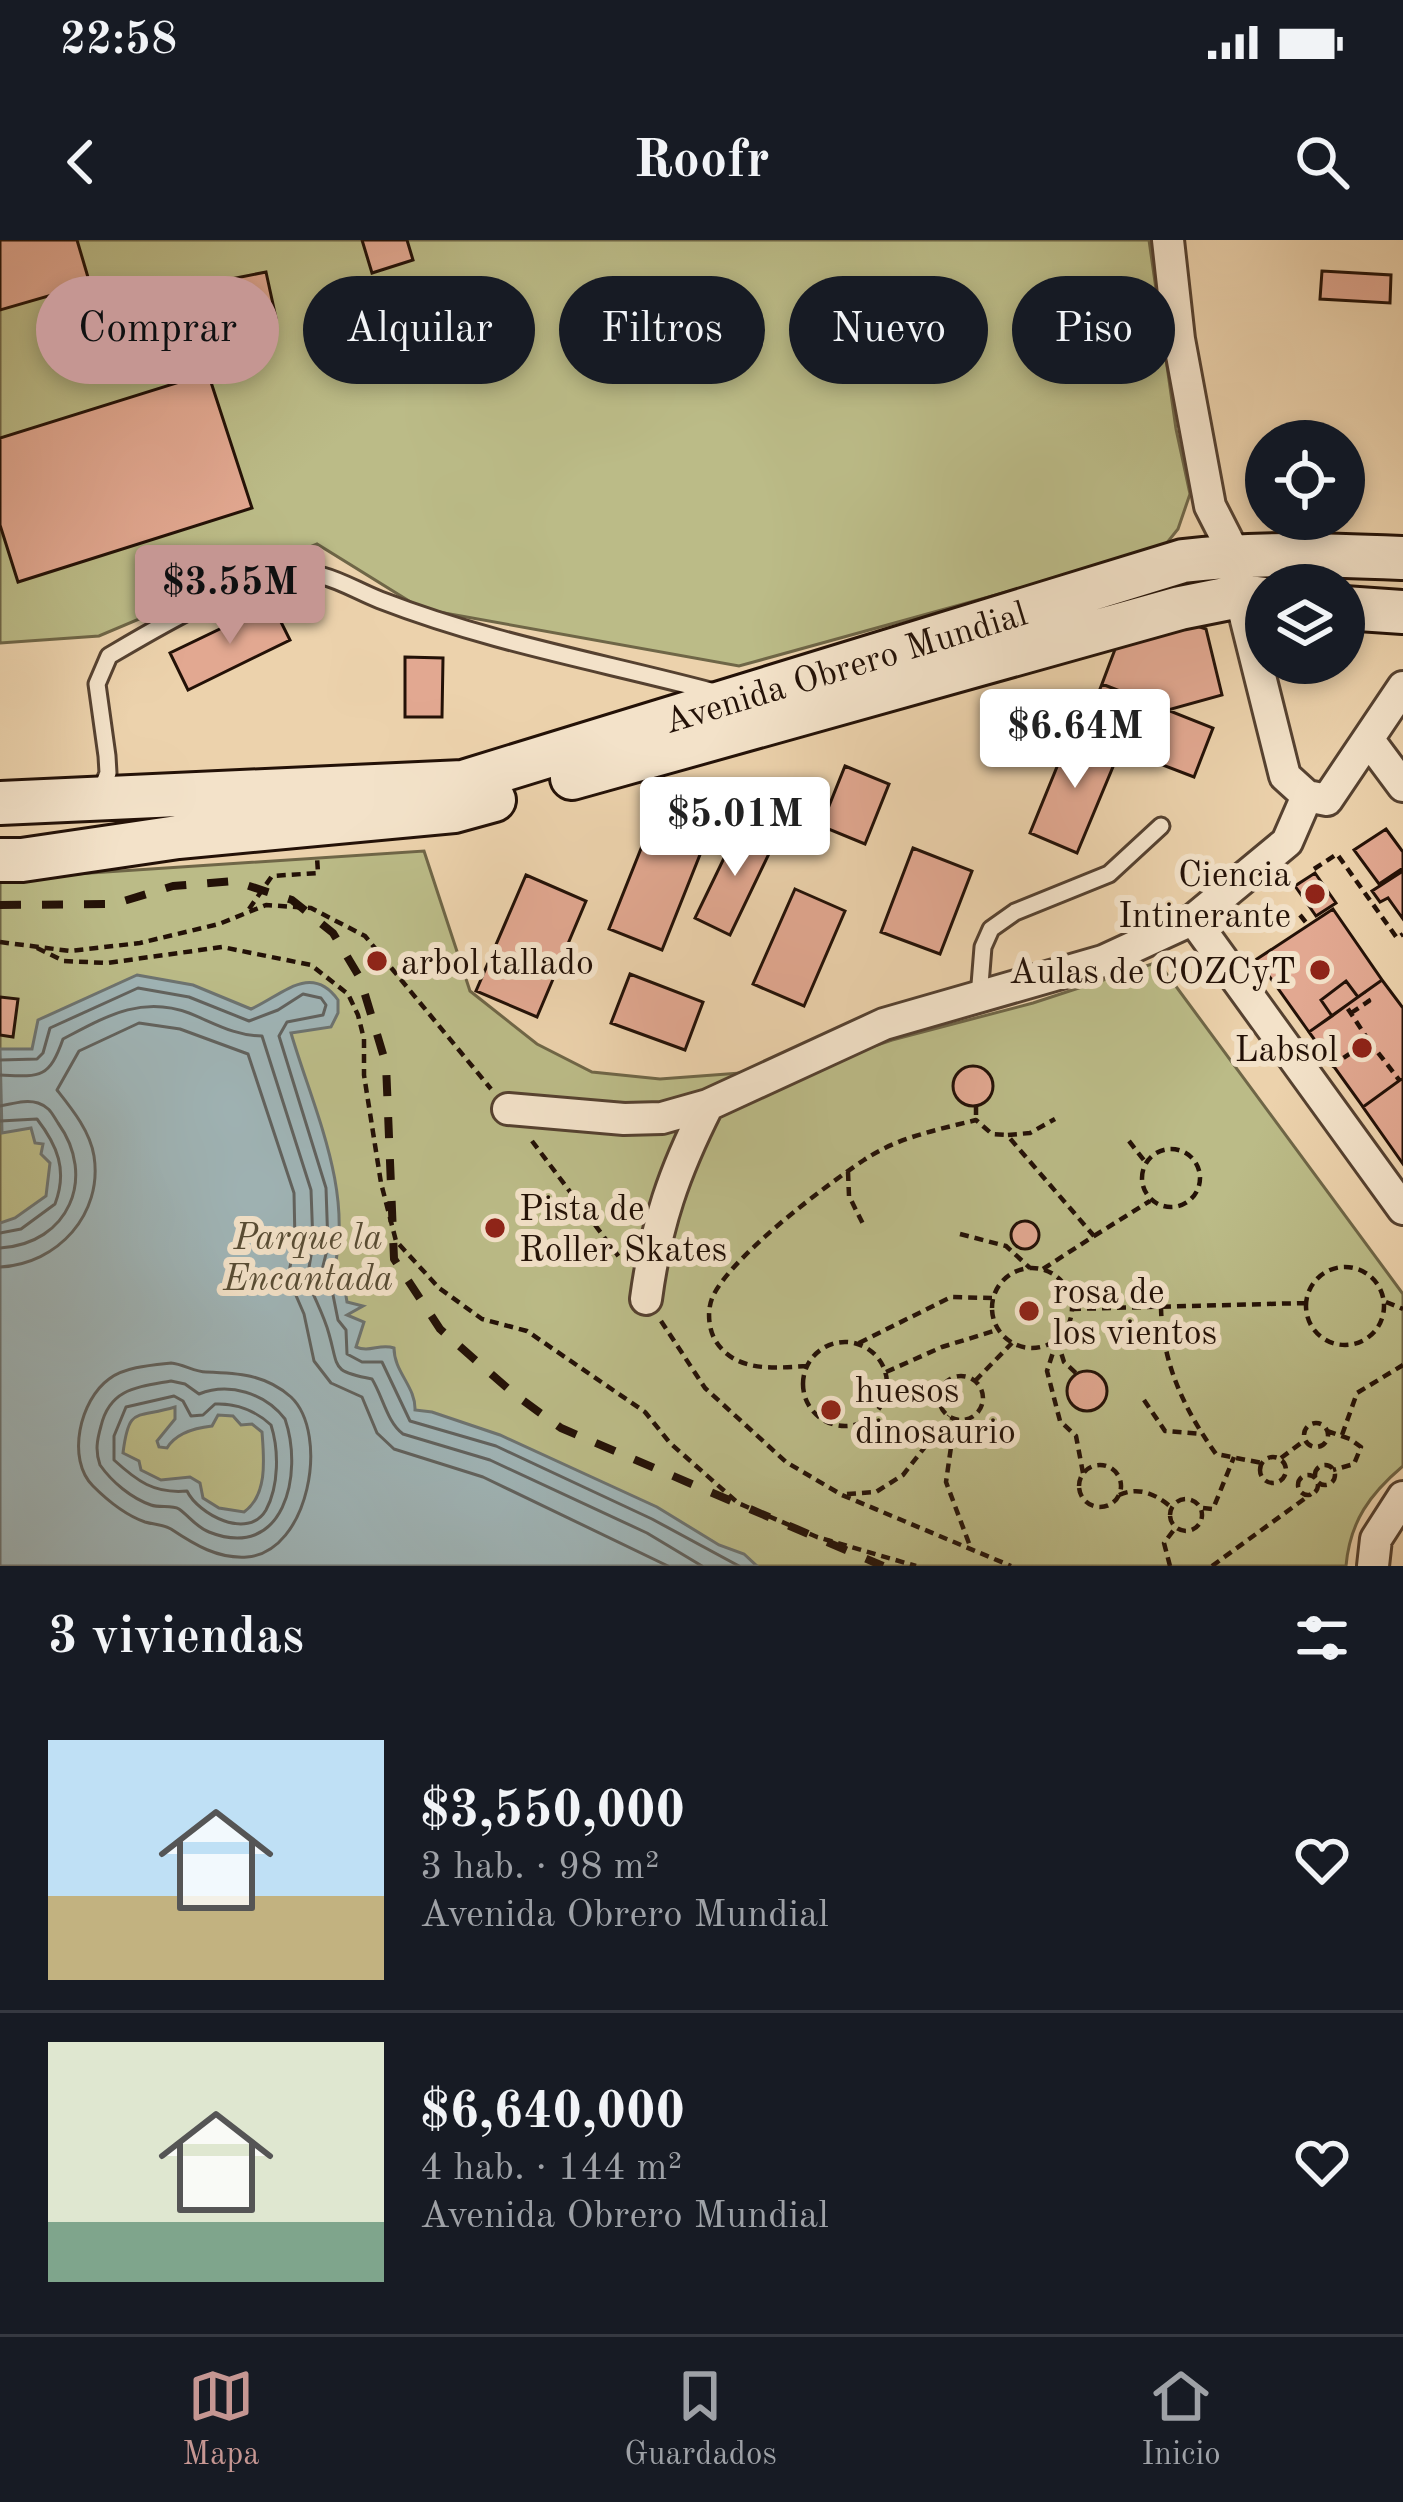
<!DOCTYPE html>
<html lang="es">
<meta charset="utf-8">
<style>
:root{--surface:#171b24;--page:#20242c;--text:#f1f3f6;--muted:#9ea1a6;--line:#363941;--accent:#c59692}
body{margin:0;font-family:"Old Standard TT",serif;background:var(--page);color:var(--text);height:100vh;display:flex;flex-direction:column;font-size:45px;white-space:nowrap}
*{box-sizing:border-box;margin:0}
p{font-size:39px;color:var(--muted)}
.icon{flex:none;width:66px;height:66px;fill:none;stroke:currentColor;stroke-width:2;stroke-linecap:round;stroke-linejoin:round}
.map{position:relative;height:1326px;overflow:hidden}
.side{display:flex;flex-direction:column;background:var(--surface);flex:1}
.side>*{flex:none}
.hud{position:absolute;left:36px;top:36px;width:1332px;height:108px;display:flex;gap:24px}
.buttons{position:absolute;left:1245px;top:180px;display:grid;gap:24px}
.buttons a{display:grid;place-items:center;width:120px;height:120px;border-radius:50%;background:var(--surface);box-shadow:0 6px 18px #0003;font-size:60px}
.price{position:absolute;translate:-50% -102px;padding:0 27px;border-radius:12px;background:#fff;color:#222;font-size:39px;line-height:78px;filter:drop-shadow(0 3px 6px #0008)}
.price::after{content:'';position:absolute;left:50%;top:72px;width:36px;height:27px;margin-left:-18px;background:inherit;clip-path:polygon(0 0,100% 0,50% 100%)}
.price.current{background:var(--accent);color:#111}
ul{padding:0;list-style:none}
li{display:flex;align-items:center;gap:36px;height:300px;padding:0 48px}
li+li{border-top:3px solid var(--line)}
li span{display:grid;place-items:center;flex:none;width:336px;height:240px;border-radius:0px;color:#555}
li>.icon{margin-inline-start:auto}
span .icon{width:144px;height:144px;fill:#fffc;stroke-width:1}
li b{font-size:51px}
h2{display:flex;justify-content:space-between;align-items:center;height:144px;padding:0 48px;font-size:51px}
.pill{padding:0 42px;border-radius:54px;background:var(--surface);box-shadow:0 6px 18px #0003;font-size:42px;line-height:108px}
.pill.current{background:var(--accent);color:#111}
.status{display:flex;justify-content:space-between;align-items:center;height:84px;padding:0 60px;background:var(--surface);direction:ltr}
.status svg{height:33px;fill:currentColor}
header{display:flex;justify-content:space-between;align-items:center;height:156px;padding:0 48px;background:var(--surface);font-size:54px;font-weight:600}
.tabs{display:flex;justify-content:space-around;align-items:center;height:168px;border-top:3px solid var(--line);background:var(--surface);font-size:33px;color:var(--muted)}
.tabs a{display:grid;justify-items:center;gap:6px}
.tabs .current{color:var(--accent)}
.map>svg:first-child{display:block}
.green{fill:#bbbb87;stroke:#6f6647;stroke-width:3}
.water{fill:#9fb4b6;stroke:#6d7370;stroke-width:3;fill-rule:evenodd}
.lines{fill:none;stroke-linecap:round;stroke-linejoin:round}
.shore{stroke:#61625e;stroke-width:3}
.building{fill:#e2a891;stroke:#231107;stroke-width:3}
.service-casing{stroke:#554130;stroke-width:21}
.minor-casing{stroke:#554130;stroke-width:36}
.secondary-casing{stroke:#231107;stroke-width:48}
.path{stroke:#231107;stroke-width:4.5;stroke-dasharray:9 6;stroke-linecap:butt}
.service{stroke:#f3e2c9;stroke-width:15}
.minor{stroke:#f3e2c9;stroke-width:30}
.secondary{stroke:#f3e2c9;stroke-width:42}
.rail{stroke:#231107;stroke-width:8;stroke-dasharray:21 21;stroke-linecap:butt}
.poi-dot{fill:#8f2418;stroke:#f3e2c9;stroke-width:4.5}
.labels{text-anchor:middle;stroke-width:12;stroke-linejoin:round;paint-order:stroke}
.street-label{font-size:36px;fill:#231107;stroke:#f3e2c9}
.poi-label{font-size:36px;fill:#231107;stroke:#f3e2c9;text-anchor:start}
.park-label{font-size:36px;font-style:italic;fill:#584c34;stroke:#f3e2c9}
</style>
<div class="status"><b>22:58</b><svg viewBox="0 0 49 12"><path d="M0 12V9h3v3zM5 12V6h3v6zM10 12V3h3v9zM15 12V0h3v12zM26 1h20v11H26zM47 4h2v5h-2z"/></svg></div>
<header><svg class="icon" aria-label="back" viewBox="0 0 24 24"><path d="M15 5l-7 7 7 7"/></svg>Roofr<svg class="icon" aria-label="search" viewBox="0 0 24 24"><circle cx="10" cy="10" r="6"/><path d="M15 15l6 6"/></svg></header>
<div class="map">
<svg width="1403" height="1326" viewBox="0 0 1403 1326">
<rect width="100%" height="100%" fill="#ecd2ac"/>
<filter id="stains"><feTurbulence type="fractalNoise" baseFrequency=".00167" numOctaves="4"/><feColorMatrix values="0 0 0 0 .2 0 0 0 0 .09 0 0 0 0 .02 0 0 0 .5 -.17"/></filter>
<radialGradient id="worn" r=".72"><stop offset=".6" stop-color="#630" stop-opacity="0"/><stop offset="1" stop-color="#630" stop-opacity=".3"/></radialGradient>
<!-- green -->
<path class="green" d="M0 0H1149L1176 189 1190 254 1178 289 1162 309 739 426 422 369 317 304 99 396 0 403Z
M424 611 470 751 537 804 592 832 660 839 809 828 892 800 1033 763 1158 722 1403 1054V1226C1370 1254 1350 1281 1346 1326H0V639Z"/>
<!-- water -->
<path class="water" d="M137 735 193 745 251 769C281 756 311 722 338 760V773L331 787 291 793C314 871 355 953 333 1034L344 1044 347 1062 363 1066 347 1075 364 1082 356 1107C370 1113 380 1103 394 1108 394 1132 416 1147 415 1170L432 1172 500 1195 657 1267 719 1305 744 1314 757 1326H0V983L15 978 46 956 50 923 41 914 43 904 35 903 31 888 2 893 0 809H32L38 780ZM175 1167V1179L157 1201 159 1207 167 1208C176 1193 194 1188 212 1186L218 1175 233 1176 241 1185 252 1184 262 1192C264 1218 268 1255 244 1272L219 1268 203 1258 200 1243 190 1237 161 1240 141 1230 139 1221 123 1213C129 1165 136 1179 175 1167Z"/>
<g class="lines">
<!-- shore -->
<path class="shore" d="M0 820 37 819 43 813 50 788 138 748 189 757 249 781 278 770 303 754 321 758 326 765 323 775 287 782 279 796 326 948 328 1006 321 1034 332 1050 338 1080 346 1090 347 1114 362 1122H382L410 1181 496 1206 652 1279 739 1326
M0 835C40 837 49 839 63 799 105 777 141 755 189 773 214 783 235 796 262 796L311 950 313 1004 307 1039C314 1058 324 1075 329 1094 339 1129 331 1131 372 1139 383 1157 387 1182 403 1194L490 1220 647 1293 702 1326
M0 866C12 864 26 859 38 863 50 867 52 874 58 883 97 937 69 1004 0 1008
M0 881 37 879C57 905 68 930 55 964L21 989 0 993
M0 1027C58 1024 103 974 94 916 90 891 72 869 57 850L79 811 139 783 180 789 248 814 294 953 295 1002 288 1037 304 1074 314 1121 331 1143 362 1157 377 1193 394 1209 483 1237 668 1326
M171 1123C183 1124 195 1132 206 1132 237 1133 265 1134 291 1157 330 1194 309 1312 247 1317 218 1319 195 1305 171 1289 163 1284 155 1285 145 1282 125 1275 108 1261 93 1246 66 1219 80 1160 109 1139 124 1127 152 1125 171 1123Z
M171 1141 185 1144 199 1154C229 1142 265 1153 285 1179 304 1234 284 1322 209 1292 196 1287 189 1276 179 1269 172 1265 159 1268 151 1265 131 1258 112 1242 100 1225 95 1211 97 1200 101 1186 110 1148 138 1147 171 1141Z
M174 1156 183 1161 191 1176 203 1175 215 1164C236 1163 256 1171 271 1185 279 1210 279 1246 266 1270 248 1301 198 1274 187 1251 154 1254 137 1241 114 1220V1196L126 1167Z"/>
</g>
<!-- building -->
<path class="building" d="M0 0H77L90 44 0 70Z
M362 0H407L413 20 372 33Z
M1322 31 1391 35 1390 63 1320 59Z
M266 32 276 78 221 90 211 43Z
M208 133 252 268 18 342 0 285V198Z
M272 364 290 400 188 450 170 413Z
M1191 384 1206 389 1222 455 1168 470 1102 444 1117 404Z
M405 417 443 418 442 477H405Z
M1102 444 1213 488 1194 537 1082 494Z
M1072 490 1120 510 1077 613 1030 593Z
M845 526 889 544 865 604 821 586Z
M656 571 709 592 662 710 609 689Z
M741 583 776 599 730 695 695 678Z
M1386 589 1403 612V628L1379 644 1354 610Z
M913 608 972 631 940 714 881 692Z
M1403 631V679L1388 658 1380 662 1372 651Z
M1315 633 1336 663 1316 676 1295 646Z
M526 635 586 661 537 777 476 751Z
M795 649 845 671 804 766 753 744Z
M1333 669 1382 740 1358 757 1346 741 1321 760 1332 776 1309 792 1257 719Z
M630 734 703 762 685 810 611 783Z
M1382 740 1403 768V838L1363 867 1309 792Z
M1346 741 1358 757 1332 776 1321 760Z
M0 757 18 759 13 797 0 795Z
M953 846a20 20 0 1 1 40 0a20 20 0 1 1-40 0Z
M1403 838V924L1363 867Z
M1011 995a14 14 0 1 1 28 0a14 14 0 1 1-28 0Z
M1067 1151a20 20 0 1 1 40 0a20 20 0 1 1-40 0Z"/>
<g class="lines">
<!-- service casing -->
<g class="service-casing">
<path id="service" d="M99 556 108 533 107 516 97 444 109 416C162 385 223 348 285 335 322 327 347 347 380 360 494 404 602 422 718 453
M979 757 983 707 991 689 1015 672 1109 634 1161 586"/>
</g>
<!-- minor casing -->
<g class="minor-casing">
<path id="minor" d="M1168 0 1179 99 1210 266 1235 315 1240 356 1285 536 1307 556
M1368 499 1403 546
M1307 556 1327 560 1403 447
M1198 686 1403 969
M508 869 624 879 662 878 708 865 884 784 1103 721 1194 679 1287 602 1307 556
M646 1059C656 984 674 932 708 865
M1373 1326 1376 1299 1403 1257"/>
</g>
<!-- secondary casing -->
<g class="secondary-casing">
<path id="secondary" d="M1344 368 1403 372
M572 538 1180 368 1240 356 1266 359
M0 563 463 542 1183 321C1257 312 1329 315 1403 318
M0 620H22L178 597 454 571 494 560"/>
</g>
<!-- path -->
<path class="path" d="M1314 629 1337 614 1397 698 1403 694
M249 669 272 636 318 633 317 617
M1300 675 1308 685
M0 702 70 711 140 703 219 684 266 665 311 668 365 696 491 849
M37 708 64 721 107 723 222 707 311 725 348 754 358 775 364 799V835L381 943 396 1001 439 1048 482 1079 527 1091 645 1172 670 1203 738 1263 817 1297 916 1326
M1351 773 1369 761 1364 753
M1369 801 1400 841
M1331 826 1369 801 1346 766
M976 866V880
M532 901 622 1021
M1129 901 1146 923
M1142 938a29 29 0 1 1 58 0a29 29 0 1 1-58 0Z
M848 932 849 956 864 986
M960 994 1006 1006 1030 1028
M1094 996 1150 961
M1306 1066a39 39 0 1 1 78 0a39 39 0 1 1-78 0Z
M992 1068a40 40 0 1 1 80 0a40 40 0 1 1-80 0Z
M1043 1029 1094 996 1007 895 1030 893 1055 879
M1386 1062 1403 1069
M1161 1067C1162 1123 1184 1169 1216 1214L1262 1223
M1072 1069 1306 1063
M661 1081 705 1148 786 1222 842 1255 1011 1326
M1057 1100 1047 1131 1060 1181 1076 1196 1083 1233
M1057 1100 1064 1122 1077 1134
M803 1144a42 42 0 1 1 84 0a42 42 0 1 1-84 0Z
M859 1103 951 1057 992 1058
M807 1126C774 1128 735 1133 715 1100 708 1087 707 1069 713 1056 733 1015 825 946 864 920 898 897 937 890 976 880L992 894 1007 895
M886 1132 942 1107 997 1090
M939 1158a22 22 0 1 1 44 0a22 22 0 1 1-44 0Z
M975 1141 1012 1103
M1144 1160 1165 1191 1202 1194
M955 1179 946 1242 970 1306
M1304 1195a12 12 0 1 1 24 0a12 12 0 1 1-24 0Z
M1327 1191 1350 1199 1361 1207 1354 1224 1333 1230
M1342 1195 1357 1153 1403 1125
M1260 1230a13 13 0 1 1 26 0a13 13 0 1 1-26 0Z
M1281 1218 1305 1200
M1079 1246a21 21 0 1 1 42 0a21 21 0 1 1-42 0Z
M1315 1235a10 10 0 1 1 20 0a10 10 0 1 1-20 0Z
M1298 1245a10 10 0 1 1 20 0a10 10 0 1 1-20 0Z
M847 1254 876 1252 903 1235 949 1176
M1119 1255C1139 1246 1156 1254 1172 1268
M1170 1275a16 16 0 1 1 32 0a16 16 0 1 1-32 0Z
M1203 1268 1213 1269 1234 1217
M1170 1326 1164 1303 1176 1287
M1212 1326 1311 1254"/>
<!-- service -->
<use href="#service" class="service"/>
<!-- minor -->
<use href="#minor" class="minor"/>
<!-- secondary -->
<use href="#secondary" class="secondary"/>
<!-- rail -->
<path class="rail" d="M0 665 114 664 173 646 234 641 292 660 333 693 360 738 386 824 394 1019 440 1089 514 1154 561 1188 883 1326"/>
</g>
<!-- markers -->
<g class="poi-dot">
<circle cx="1315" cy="654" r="12"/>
<circle cx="377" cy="721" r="12"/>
<circle cx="1320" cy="730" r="12"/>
<circle cx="1362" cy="808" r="12"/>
<circle cx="495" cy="988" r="12"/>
<circle cx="1029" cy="1071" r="12"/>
<circle cx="831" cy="1170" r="12"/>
</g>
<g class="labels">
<!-- street labels -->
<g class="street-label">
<text transform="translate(845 426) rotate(-17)" y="13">Avenida Obrero Mundial</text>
</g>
<!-- poi labels -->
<g class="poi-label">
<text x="1291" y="646" text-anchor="end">Ciencia<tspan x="1291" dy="41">Intinerante</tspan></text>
<text x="401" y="734">arbol tallado</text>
<text x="1296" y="743" text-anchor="end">Aulas de COZCyT</text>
<text x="1338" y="821" text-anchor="end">Labsol</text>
<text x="519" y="980">Pista de<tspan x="519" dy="41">Roller Skates</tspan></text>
<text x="1053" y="1063">rosa de<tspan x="1053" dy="41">los vientos</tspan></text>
<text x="855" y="1162">huesos<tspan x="855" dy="41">dinosaurio</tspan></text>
</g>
<!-- park labels -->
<g class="park-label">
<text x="308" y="1009">Parque la<tspan x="308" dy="41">Encantada</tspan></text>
</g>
</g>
<rect width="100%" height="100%" filter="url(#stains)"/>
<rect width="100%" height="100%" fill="url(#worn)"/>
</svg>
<div class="buttons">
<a><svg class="icon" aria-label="locate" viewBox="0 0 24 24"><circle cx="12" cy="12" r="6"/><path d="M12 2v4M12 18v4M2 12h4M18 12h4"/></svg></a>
<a><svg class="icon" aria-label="layers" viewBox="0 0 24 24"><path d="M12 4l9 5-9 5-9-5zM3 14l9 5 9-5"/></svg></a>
</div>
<b class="price current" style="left:230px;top:407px">$3.55M</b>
<b class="price" style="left:1075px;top:551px">$6.64M</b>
<b class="price" style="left:735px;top:639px">$5.01M</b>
<div class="hud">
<a class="pill current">Comprar</a>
<a class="pill">Alquilar</a>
<a class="pill">Filtros</a>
<a class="pill">Nuevo</a>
<a class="pill">Piso</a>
</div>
</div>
<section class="side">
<h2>3 viviendas<svg class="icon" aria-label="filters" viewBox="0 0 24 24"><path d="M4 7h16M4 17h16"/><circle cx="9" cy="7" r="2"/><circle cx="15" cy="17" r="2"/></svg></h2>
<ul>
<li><span style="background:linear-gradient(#bfe0f5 65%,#c2b280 0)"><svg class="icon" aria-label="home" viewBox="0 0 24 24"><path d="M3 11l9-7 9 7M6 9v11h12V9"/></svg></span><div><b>$3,550,000</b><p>3 hab. · 98 m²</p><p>Avenida Obrero Mundial</p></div><svg class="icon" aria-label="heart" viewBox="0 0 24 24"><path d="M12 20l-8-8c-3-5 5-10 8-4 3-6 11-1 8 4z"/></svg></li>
<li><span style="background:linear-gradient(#dfe7d0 75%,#7fa58c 0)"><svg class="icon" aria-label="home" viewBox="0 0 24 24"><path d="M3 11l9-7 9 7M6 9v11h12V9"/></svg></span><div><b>$6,640,000</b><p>4 hab. · 144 m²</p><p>Avenida Obrero Mundial</p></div><svg class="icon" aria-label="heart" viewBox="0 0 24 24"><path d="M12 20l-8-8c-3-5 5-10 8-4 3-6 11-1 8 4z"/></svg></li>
</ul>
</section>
<nav class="tabs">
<a class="current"><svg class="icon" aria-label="map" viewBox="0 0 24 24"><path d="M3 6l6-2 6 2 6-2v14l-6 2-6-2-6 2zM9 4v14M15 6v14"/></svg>Mapa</a>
<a><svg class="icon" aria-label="saved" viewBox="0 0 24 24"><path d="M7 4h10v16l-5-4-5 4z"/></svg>Guardados</a>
<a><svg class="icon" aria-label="home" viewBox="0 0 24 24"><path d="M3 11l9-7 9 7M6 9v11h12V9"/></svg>Inicio</a>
</nav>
